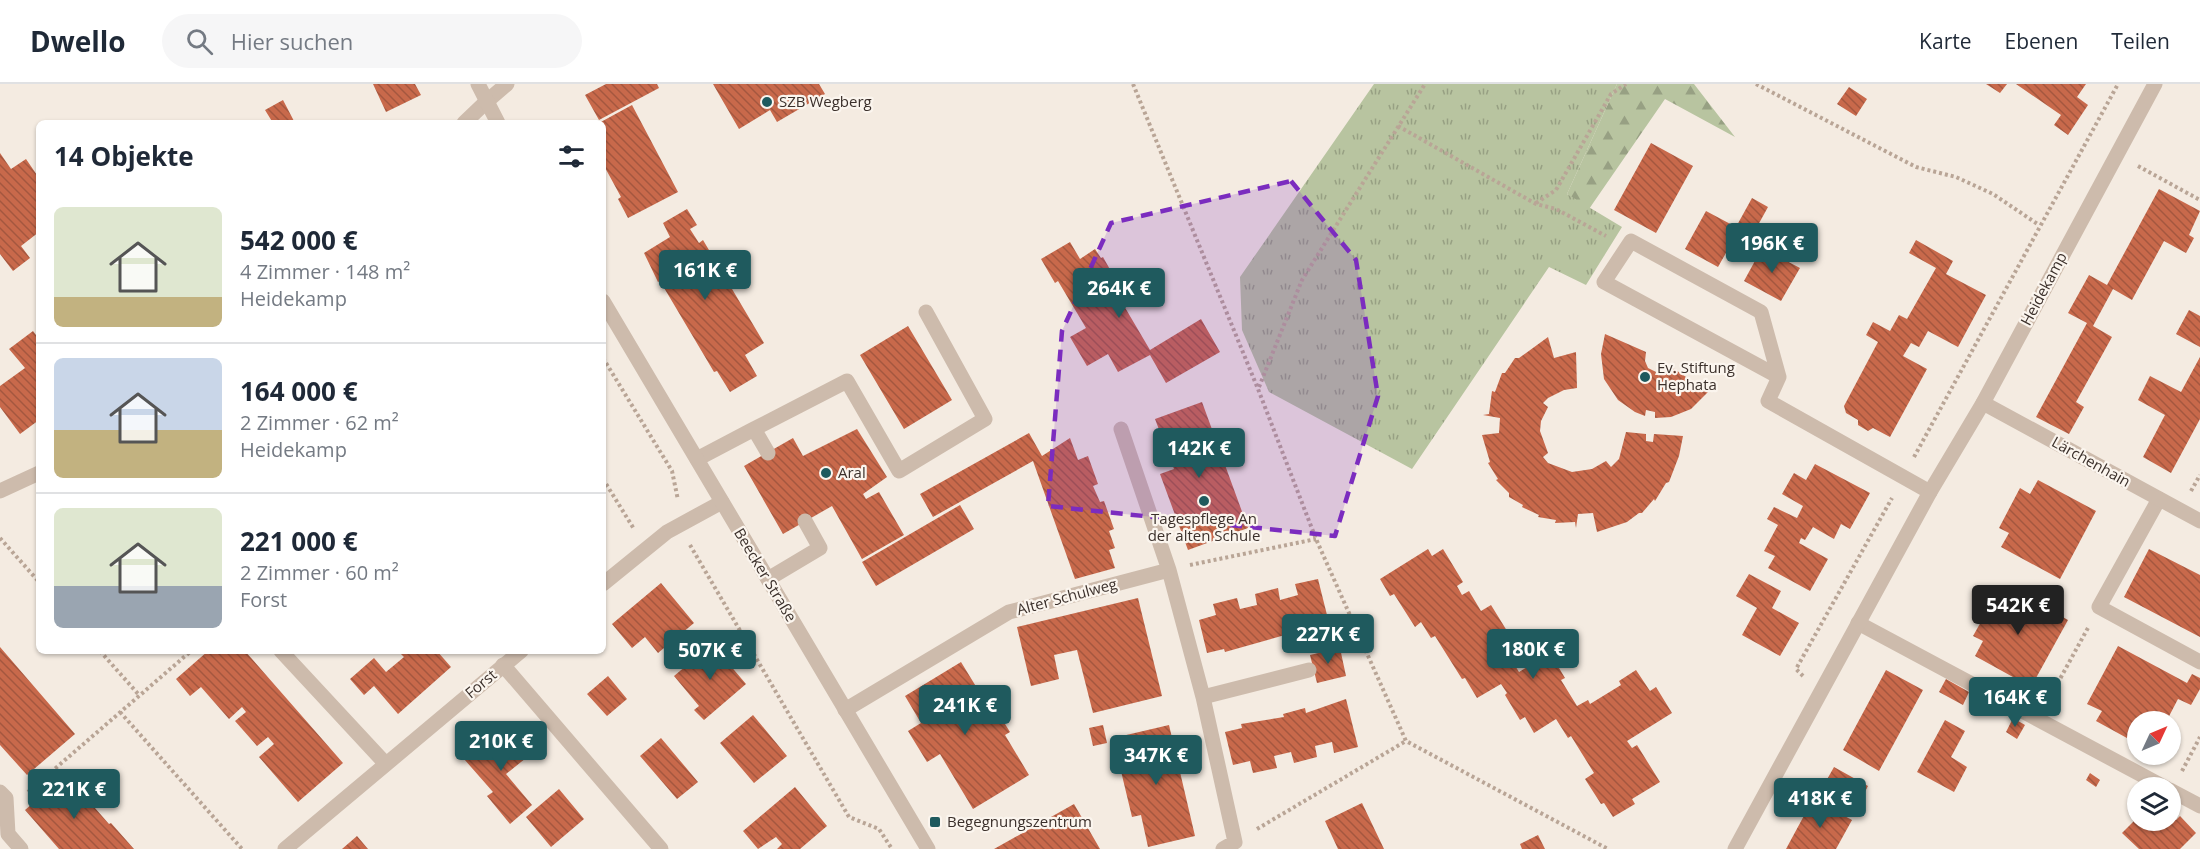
<!DOCTYPE html>
<html lang="de">
<meta charset="utf-8">
<style>
:root{--surface:#fff;--page:#f6f6f7;--text:#1f2937;--muted:#747a83;--line:#e0e1e3;--accent:#1f5a5e}
body{margin:0;font-family:"Open Sans",sans-serif;background:var(--page);color:var(--text);height:100vh;display:flex;flex-direction:column;font-size:22px;white-space:nowrap}
*{box-sizing:border-box;margin:0}
p{font-size:20px;color:var(--muted)}
.icon{flex:none;width:33px;height:33px;fill:none;stroke:currentColor;stroke-width:2;stroke-linecap:round;stroke-linejoin:round}
.map{position:relative;flex:1;overflow:hidden}
.panel{position:absolute;left:36px;top:36px;width:570px;height:534px;display:flex;flex-direction:column;background:var(--surface);border-radius:9px;box-shadow:0 2px 4px #0004}
.panel>*{flex:none}
.needle{width:39px;rotate:46deg}
.fabs{position:absolute;left:2127px;top:627px;display:grid;gap:12px}
.fabs a{display:grid;place-items:center;width:54px;height:54px;border-radius:50%;background:var(--surface);box-shadow:0 2px 4px #0004;font-size:30px}
.price{position:absolute;translate:-50% -51px;padding:0 14px;border-radius:6px;background:var(--accent);color:#fff;font-size:20px;line-height:39px;filter:drop-shadow(0 2px 3px #0008)}
.price::after{content:'';position:absolute;left:50%;top:36px;width:18px;height:14px;margin-left:-9px;background:inherit;clip-path:polygon(0 0,100% 0,50% 100%)}
.price.on{background:#222;color:#fff}
ul{padding:0;list-style:none}
li{display:flex;align-items:center;gap:18px;height:150px;padding:0 18px}
li+li{border-top:2px solid var(--line)}
li span{display:grid;place-items:center;flex:none;width:168px;height:120px;border-radius:9px;color:#555}
li>.icon{margin-inline-start:auto}
span .icon{width:72px;height:72px;fill:#fffc;stroke-width:1}
li b{font-size:26px}
h2{display:flex;justify-content:space-between;align-items:center;height:72px;padding:0 18px;font-size:26px}
header{display:flex;align-items:center;gap:36px;box-sizing:border-box;height:84px;padding:0 30px;background:var(--surface);border-bottom:2px solid var(--line)}
header strong{font-size:28px}
nav{display:flex;gap:33px;margin-inline-start:auto;font-size:21px}
.search{width:420px;height:54px;background:var(--page);display:flex;align-items:center;gap:15px;box-sizing:border-box;padding:0 21px;border-radius:33px;color:var(--muted);font-size:22px}
.map>svg:first-child{display:block}
.forest{fill:url(#forest-firs)}
.park{fill:url(#park-tufts)}
.building{fill:url(#building-back-hatch)}
.lines{fill:none;stroke-linecap:round;stroke-linejoin:round}
.path{stroke:#b9a596;stroke-width:4;stroke-dasharray:3 3;stroke-linecap:butt}
.service{stroke:#cdbbac;stroke-width:15}
.minor{stroke:#cdbbac;stroke-width:15}
.tertiary{stroke:#cdbbac;stroke-width:15}
.marked{fill:#7b2cbf;fill-opacity:0.2;stroke:#7b2cbf;stroke-width:4.5;stroke-dasharray:12 8;stroke-linejoin:round}
.poi-dot{fill:#1f5a5e;stroke:#fbf5ee;stroke-width:2}
.labels{text-anchor:middle;stroke-width:4.5;stroke-linejoin:round;paint-order:stroke}
.poi-label{font-size:15px;fill:#3b302b;stroke:#fbf5ee;text-anchor:start}
.street-label{font-size:15px;fill:#3b302b;stroke:#fbf5ee}
</style>
<header>
<strong>Dwello</strong>
<div class="search"><svg class="icon" aria-label="search" viewBox="0 0 24 24"><circle cx="10" cy="10" r="6"/><path d="M15 15l6 6"/></svg>Hier suchen</div>
<nav><a>Karte</a><a>Ebenen</a><a>Teilen</a></nav>
</header>
<div class="map">
<svg width="2200" height="765" viewBox="0 0 2200 765">
<defs>
<pattern id="forest-firs" width="22" height="20" patternUnits="userSpaceOnUse" patternTransform="scale(1.5)"><rect width="22" height="20" fill="#b8c4a0"/><path d="M5 1l3.5 6h-7zM16 11l3.5 6h-7z" fill="#97a083"/></pattern>
<pattern id="park-tufts" width="24" height="20" patternUnits="userSpaceOnUse" patternTransform="scale(1.5)"><rect width="24" height="20" fill="#b8c4a0"/><path d="M3 7l-1-3M5 7V3M7 7l1-3M15 17l-1-3M17 17v-4M19 17l1-3" fill="none" stroke="#97a083"/></pattern>
<pattern id="building-back-hatch" width="6" height="6" patternUnits="userSpaceOnUse" patternTransform="scale(1.5)"><rect width="6" height="6" fill="#c8694b"/><path d="M-1 5l2 2M0 0l6 6M5-1l2 2" fill="none" stroke="#a4573f"/></pattern>
</defs>
<rect width="100%" height="100%" fill="#f4ebe1"/>
<!-- forest -->
<path class="forest" d="M1617 0H1694L1735 53 1665 15 1589 125 1567 110Z"/>
<!-- park -->
<path class="park" d="M1374 0H1617L1567 110 1622 143 1586 201 1549 183 1412 385 1269 308 1242 246 1240 193Z"/>
<!-- building -->
<path class="building" d="M373 0H415L421 11 386 28Z
M606 0H657L659 4 599 36 585 11Z
M713 0H819L825 10 777 38 770 26 739 45Z
M1986 0H2007L2000 9Z
M2016 0H2086L2077 13 2088 21 2068 51 2054 41 2061 31Z
M1849 3 1867 15 1856 32 1837 20Z
M283 16 295 39H273L265 26Z
M632 21 678 108 628 134 618 115 621 113 603 80V39H599Z
M1651 59 1693 82 1656 149 1614 126Z
M0 69 11 85 26 75 39 94V148L21 162 30 174 13 187 0 170Z
M2159 105 2200 127 2189 151 2194 154 2186 169 2164 157 2132 216 2113 205 2093 242 2112 253 2076 318 2084 323 2069 350 2036 333 2087 239 2068 229 2089 191 2107 201Z
M1752 114 1768 123 1752 152 1739 146 1718 183 1685 165 1706 127 1736 143Z
M687 125 697 141 690 145 699 159 703 156 764 259 745 271 757 292 730 308 717 287 714 288 660 197 658 198 644 169 670 153 663 139Z
M1916 156 1953 177 1946 190 1986 211 1958 263 1928 247 1919 263 1911 259 1903 272 1927 285 1890 353 1873 344 1868 347 1858 341V336L1846 329 1844 322 1878 258 1866 251 1873 238 1890 247 1899 231 1907 235 1936 184 1909 169Z
M1070 158 1080 175 1095 165 1101 174 1103 173 1122 207 1117 210 1150 266 1201 235 1220 268 1166 299 1150 271 1118 288 1108 270 1087 282 1070 253 1086 244 1058 197 1055 199 1041 175Z
M1762 164 1800 184 1781 217 1744 197Z
M2189 226 2200 232V263L2176 250Z
M908 242 952 316 904 345 860 271Z
M33 247 39 255V295L37 297 39 300V336L20 350 0 323V302L25 284 9 265Z
M1605 250 1646 268 1645 277 1648 284 1656 288 1655 291H1659L1658 288 1670 282 1708 308 1691 325 1671 333 1655 334V328L1646 326 1645 332 1635 328 1618 316 1604 295 1601 270Z
M1548 253 1554 274 1576 268 1577 304 1564 306 1548 314 1543 319 1548 323 1541 337 1540 347 1548 369 1543 373 1548 379 1572 388 1592 385 1606 377 1611 383 1619 375 1626 348 1646 350V357L1653 358 1654 350 1683 352 1679 372 1669 398 1666 399 1655 417 1654 415 1642 429H1639L1627 438 1597 448 1593 429 1578 430 1576 444 1575 438 1555 439 1556 436 1538 433 1539 431 1522 423 1523 421 1509 413V409L1496 396 1498 395 1488 379 1490 378 1482 351 1499 349 1500 334 1483 331 1489 330 1492 307 1495 308 1502 289H1505L1515 274H1519Z
M2200 273V335L2171 389 2143 373 2165 331 2138 316 2150 292 2181 308Z
M1202 318 1248 444 1188 466 1160 390 1174 385 1155 335Z
M857 345 887 393 863 410 866 415 879 408 904 451 862 475 832 422 783 450 744 382 793 354 803 372Z
M1029 349 1042 372 1070 354 1078 376 1088 372 1098 400 1093 402 1100 418 1104 417 1114 445 1109 447 1115 464 1109 466 1115 484 1075 495 1033 377 933 433 920 410Z
M1815 380 1870 409 1850 445 1841 440 1834 455 1813 443 1805 456 1801 454 1799 459 1828 475 1810 507 1768 484 1775 472 1764 467 1778 441 1767 435 1774 423 1797 434 1803 422 1782 410 1794 389 1806 396Z
M2038 396 2096 427 2060 495 2001 463 2009 449 1999 444 2020 404 2030 410Z
M960 421 974 445 876 502 862 478Z
M1428 465 1432 472 1443 465 1463 498 1457 502 1462 511 1469 507 1481 527 1491 521 1512 555 1502 561 1519 588 1550 569 1565 594 1561 596 1577 622 1588 616 1590 620 1621 601 1619 597 1636 586 1650 607 1656 603 1672 629 1627 657 1632 664 1637 661 1660 698 1632 715 1635 720 1613 733 1604 719 1601 720 1585 695 1594 689 1571 652 1568 654 1556 635 1534 649 1525 633 1520 636 1505 611 1507 609 1501 600 1477 614 1465 594 1462 595 1435 552 1431 554 1421 538 1415 543 1394 510 1390 512 1380 495Z
M2149 465 2200 491V553L2124 513Z
M1749 490 1781 507 1772 524 1799 539 1780 572 1742 551 1757 524 1736 512Z
M1318 495 1330 543 1307 549 1306 545 1225 568 1224 565 1207 569 1199 536 1216 531 1213 520 1237 514 1240 525 1257 521 1255 510 1278 504 1280 516 1298 511 1295 500Z
M661 499 694 539 658 569 645 553 632 564 612 540Z
M2011 504 2068 536 2031 603 1975 572 1983 557 1973 552 1995 513 2003 518Z
M1138 514 1162 612 1093 629 1077 566 1054 571 1059 595 1031 602 1017 543Z
M712 560 746 600 704 636 694 626 699 622 674 592Z
M2118 562 2187 599 2192 590 2200 594V605L2191 621 2178 615 2166 638H2138L2136 659 2096 637 2102 627 2087 620Z
M0 563 75 650 27 691 0 661Z
M1340 564 1346 592 1317 599 1310 571Z
M208 567H245L343 679 298 718 259 673 274 660 268 653 257 662 235 637 246 628 242 623 229 635 201 603 190 612 176 595Z
M398 567H437L451 583 398 630 374 602 364 611 350 595 374 574 386 588 404 573Z
M961 578 980 609 976 612 991 637 1000 632 1010 648 1005 651 1029 691 973 725 940 670 927 678 908 647 921 639 905 612Z
M1886 586 1923 606 1879 687 1843 666Z
M608 592 627 615 607 632 587 610Z
M1946 595 1969 608 1963 621 1939 608Z
M1346 615 1358 663 1334 669 1332 658 1315 662 1317 673 1294 679 1291 668 1274 672 1277 684 1253 689 1250 677 1233 681 1225 648 1242 644 1241 640 1284 633 1283 630 1305 624 1306 629Z
M753 631 787 672 754 699 720 659Z
M2013 634 2025 641 2017 655 2006 648Z
M1945 636 1965 647 1951 673 1967 683 1954 708 1917 688Z
M505 641 531 670 506 690 532 721 510 740 487 712 493 708 464 675Z
M1103 641 1107 659 1093 662 1089 644Z
M1169 641 1195 752 1148 763 1141 731 1132 733 1120 683 1128 681 1122 652Z
M661 654 698 698 677 715 640 672Z
M1834 683 1868 702 1860 717 1825 699Z
M2090 689 2100 696 2096 703 2086 696Z
M66 691 109 740 111 739 134 765H59L25 726Z
M795 703 827 742 800 765H777L782 760 776 753 758 765 743 747Z
M559 705 584 735 551 763 526 733Z
M1813 715 1852 736 1836 765H1786Z
M1362 719 1384 765H1338L1325 737Z
M1074 720 1100 765H994Z
M2170 731 2176 736 2180 732 2196 749 2180 765H2139L2122 749 2138 733V736H2170Z
M1538 751 1545 765H1522L1520 760Z
M357 752 368 765H342Z"/>
<g class="lines">
<!-- path -->
<path class="path" d="M1133 0 1258 305 1316 455 1406 657 1608 765
M1756 0 1916 83 1956 93 1993 110 2039 141
M1398 42 1536 120 1556 125 1606 152
M2138 82 2200 116
M1536 119 1556 106 1611 10 1626 0
M603 274 672 387 678 416
M1259 303 1302 196 1425 0
M1914 373 2118 0
M603 395 634 445
M2191 407 2200 391
M0 454 39 498
M690 461 849 733 879 745 892 765
M1190 481 1316 455
M100 567 139 611
M1803 592 1796 585 1892 414
M2049 615 2089 542
M120 628 242 765
M2182 687 2200 653
M28 708 191 567
M1257 745 1406 657"/>
<!-- service -->
<path class="service" d="M464 39 486 18
M754 345 847 297 899 387 985 335 926 228
M1121 345 1169 486 1203 613 1235 758 1223 765
M697 375 754 345 768 369
M0 407 39 389
M2159 415 2099 523 2200 578
M768 495 820 464 805 437
M1858 539 2166 704
M503 581 661 765
M1203 613 1309 586
M845 626 1009 528 1169 486
M2170 706 2200 722"/>
<!-- minor -->
<path class="minor" d="M486 18 507 0
M1779 293 1604 198 1631 157 1761 228 1779 293 1768 317 1930 408
M1983 319 2200 437
M603 500 667 448 722 418
M281 567 385 679
M0 708 6 714 8 750 21 765
M285 765 521 567"/>
<!-- tertiary -->
<path class="tertiary" d="M478 0 498 39
M603 217 928 765
M1735 765 1930 408 1983 319 2155 0"/>
</g>
<!-- marked area -->
<path class="marked" d="M1291 97 1356 176 1378 312 1335 452 1048 422 1062 247 1111 139Z"/>
<!-- markers -->
<g class="poi-dot">
<circle cx="767" cy="18" r="6"/>
<circle cx="1645" cy="293" r="6"/>
<circle cx="826" cy="389" r="6"/>
<circle cx="1204" cy="417" r="6"/>
<rect x="929" y="732" width="12" height="12" rx="3"/>
</g>
<g class="labels">
<!-- poi labels -->
<g class="poi-label">
<text x="779" y="23">SZB Wegberg</text>
<text x="1657" y="289">Ev. Stiftung<tspan x="1657" dy="17">Hephata</tspan></text>
<text x="838" y="394">Aral</text>
<text x="1204" y="440" text-anchor="middle">Tagespflege An<tspan x="1204" dy="17">der alten Schule</tspan></text>
<text x="947" y="743">Begegnungszentrum</text>
</g>
<!-- street labels -->
<g class="street-label">
<text transform="translate(2044 205) rotate(-62)" y="5">Heidekamp</text>
<text transform="translate(2091 378) rotate(29)" y="5">Lärchenhain</text>
<text transform="translate(765 491) rotate(59)" y="5">Beecker Straße</text>
<text transform="translate(1067 513) rotate(-15)" y="5">Alter Schulweg</text>
<text transform="translate(481 600) rotate(-40)" y="5">Forst</text>
</g>
</g>
</svg>
<div class="fabs">
<a><svg class="needle" viewBox="-14 -14 28 28"><path d="M0-13l5 13h-10z" fill="#e53935"/><path d="M0 13l5-13h-10z" fill="#747a83"/></svg></a>
<a><svg class="icon" aria-label="layers" viewBox="0 0 24 24"><path d="M12 4l9 5-9 5-9-5zM3 14l9 5 9-5"/></svg></a>
</div>
<b class="price" style="left:1772px;top:190px">196K €</b>
<b class="price" style="left:705px;top:217px">161K €</b>
<b class="price" style="left:1119px;top:235px">264K €</b>
<b class="price" style="left:1199px;top:395px">142K €</b>
<b class="price on" style="left:2018px;top:552px">542K €</b>
<b class="price" style="left:1328px;top:581px">227K €</b>
<b class="price" style="left:1533px;top:596px">180K €</b>
<b class="price" style="left:710px;top:597px">507K €</b>
<b class="price" style="left:2015px;top:644px">164K €</b>
<b class="price" style="left:965px;top:652px">241K €</b>
<b class="price" style="left:501px;top:688px">210K €</b>
<b class="price" style="left:1156px;top:702px">347K €</b>
<b class="price" style="left:74px;top:736px">221K €</b>
<b class="price" style="left:1820px;top:745px">418K €</b>
<section class="panel">
<h2>14 Objekte<svg class="icon" aria-label="filters" viewBox="0 0 24 24"><path d="M4 7h16M4 17h16"/><circle cx="9" cy="7" r="2"/><circle cx="15" cy="17" r="2"/></svg></h2>
<ul>
<li><span style="background:linear-gradient(#dfe7d0 75%,#c2b280 0)"><svg class="icon" aria-label="home" viewBox="0 0 24 24"><path d="M3 11l9-7 9 7M6 9v11h12V9"/></svg></span><div><b>542 000 €</b><p>4 Zimmer · 148 m²</p><p>Heidekamp</p></div></li>
<li><span style="background:linear-gradient(#c9d6e8 60%,#c2b280 0)"><svg class="icon" aria-label="home" viewBox="0 0 24 24"><path d="M3 11l9-7 9 7M6 9v11h12V9"/></svg></span><div><b>164 000 €</b><p>2 Zimmer · 62 m²</p><p>Heidekamp</p></div></li>
<li><span style="background:linear-gradient(#dfe7d0 65%,#9aa5b1 0)"><svg class="icon" aria-label="home" viewBox="0 0 24 24"><path d="M3 11l9-7 9 7M6 9v11h12V9"/></svg></span><div><b>221 000 €</b><p>2 Zimmer · 60 m²</p><p>Forst</p></div></li>
</ul>
</section>
</div>
